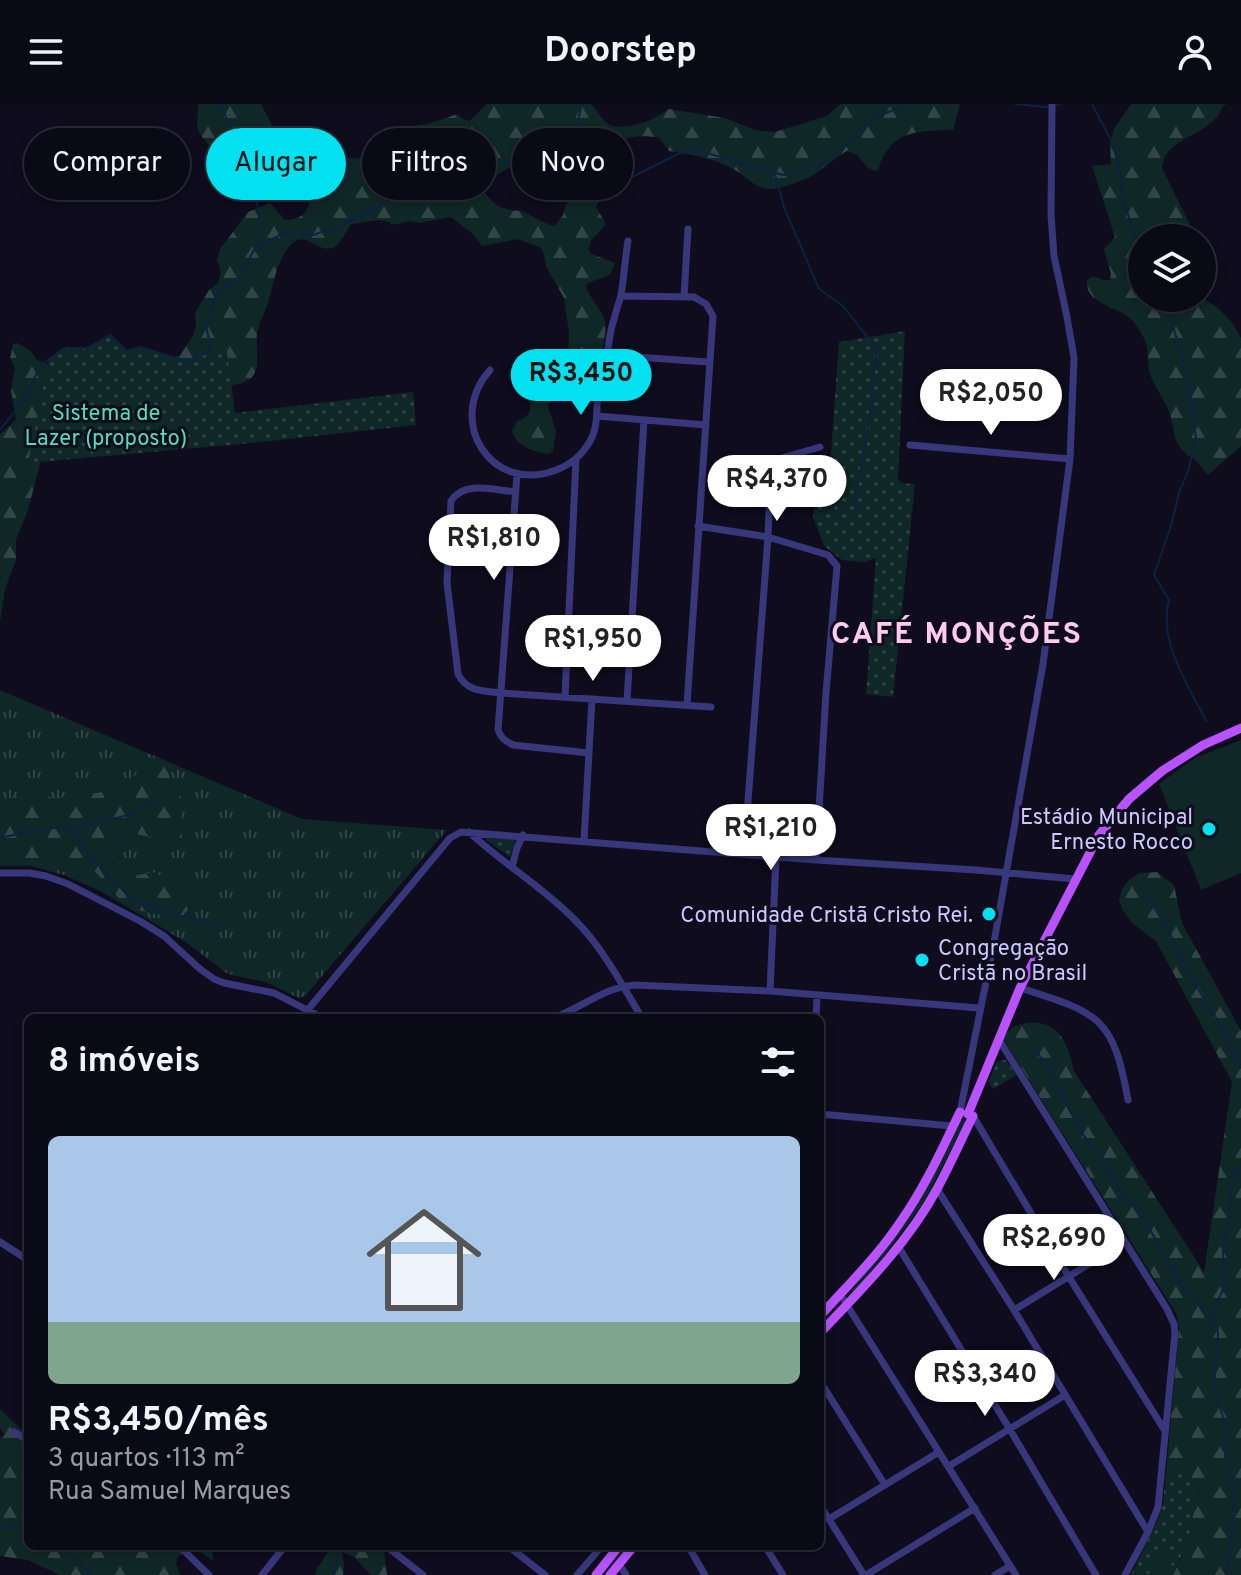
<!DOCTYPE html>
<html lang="pt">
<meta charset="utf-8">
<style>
:root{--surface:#0a0916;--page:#181723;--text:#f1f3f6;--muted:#999aa1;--line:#2a2a35;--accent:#03e0f0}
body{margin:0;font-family:Overpass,sans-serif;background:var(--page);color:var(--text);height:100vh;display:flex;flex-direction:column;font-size:30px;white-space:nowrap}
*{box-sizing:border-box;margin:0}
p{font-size:26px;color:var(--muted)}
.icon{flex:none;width:44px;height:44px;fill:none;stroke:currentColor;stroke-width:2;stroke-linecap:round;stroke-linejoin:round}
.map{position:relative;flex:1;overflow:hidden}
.sheet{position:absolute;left:24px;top:910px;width:800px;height:536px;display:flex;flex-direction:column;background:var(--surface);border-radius:12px;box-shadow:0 4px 12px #0003,0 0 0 2px var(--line)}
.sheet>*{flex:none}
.banner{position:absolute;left:24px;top:24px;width:800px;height:72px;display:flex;gap:16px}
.controls{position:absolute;left:1128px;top:120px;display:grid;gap:16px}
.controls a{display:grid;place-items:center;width:88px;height:88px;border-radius:50%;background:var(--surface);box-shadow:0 4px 12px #0003,0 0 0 2px var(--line);font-size:40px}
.price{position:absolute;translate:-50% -68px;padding:0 18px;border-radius:28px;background:#fff;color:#222;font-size:26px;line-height:52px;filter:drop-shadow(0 2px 4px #0008)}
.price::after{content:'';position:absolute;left:50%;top:48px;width:24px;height:18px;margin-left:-12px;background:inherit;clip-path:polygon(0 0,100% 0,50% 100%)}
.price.current{background:var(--accent);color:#111}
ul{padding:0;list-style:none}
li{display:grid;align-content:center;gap:16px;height:424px;padding:0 24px}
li+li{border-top:2px solid var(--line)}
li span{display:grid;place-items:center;height:248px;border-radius:12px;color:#555}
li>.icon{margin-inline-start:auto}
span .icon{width:144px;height:144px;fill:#fffc;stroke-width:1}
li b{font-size:34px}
h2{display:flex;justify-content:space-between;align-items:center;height:96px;padding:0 24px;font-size:34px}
.pill{padding:0 28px;border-radius:36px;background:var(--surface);box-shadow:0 4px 12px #0003,0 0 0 2px var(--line);font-size:28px;line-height:72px}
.pill.current{background:var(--accent);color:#111}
header{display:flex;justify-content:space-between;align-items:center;height:104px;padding:0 24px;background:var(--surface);font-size:36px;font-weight:700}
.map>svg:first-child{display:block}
.grass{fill:url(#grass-tufts)}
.forest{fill:url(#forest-firs)}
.park{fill:url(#park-dots)}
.garden{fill:#0f2726}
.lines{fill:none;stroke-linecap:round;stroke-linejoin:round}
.stream{stroke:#0c2241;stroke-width:2}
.minor{stroke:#38377c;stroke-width:7}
.major{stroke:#b752fd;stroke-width:9}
.poi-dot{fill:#03e0f0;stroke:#0e0c1d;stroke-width:3}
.labels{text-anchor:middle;stroke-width:6;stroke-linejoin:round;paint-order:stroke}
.park-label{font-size:22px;fill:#57dcb7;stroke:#0e0c1d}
.poi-label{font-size:22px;fill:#cdc9fe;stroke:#0e0c1d;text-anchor:end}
.district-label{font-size:30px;font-weight:bold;letter-spacing:2px;fill:#fecbed;stroke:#0e0c1d}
</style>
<header><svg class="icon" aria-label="menu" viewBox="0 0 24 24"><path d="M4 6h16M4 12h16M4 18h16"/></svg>Doorstep<svg class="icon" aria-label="person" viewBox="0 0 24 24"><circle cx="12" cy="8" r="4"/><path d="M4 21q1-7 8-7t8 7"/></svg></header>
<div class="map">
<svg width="1241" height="1471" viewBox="0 0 1241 1471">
<defs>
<pattern id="grass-tufts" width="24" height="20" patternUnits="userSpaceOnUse" patternTransform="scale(2)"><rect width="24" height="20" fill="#0f2726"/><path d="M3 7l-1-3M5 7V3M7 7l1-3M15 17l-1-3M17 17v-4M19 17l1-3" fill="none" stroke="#314547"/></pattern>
<pattern id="forest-firs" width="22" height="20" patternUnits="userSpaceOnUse" patternTransform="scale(2)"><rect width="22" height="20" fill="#0f2726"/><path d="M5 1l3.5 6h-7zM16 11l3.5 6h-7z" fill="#314547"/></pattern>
<pattern id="park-dots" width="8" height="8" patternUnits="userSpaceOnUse" patternTransform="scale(2)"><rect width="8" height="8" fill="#0f2726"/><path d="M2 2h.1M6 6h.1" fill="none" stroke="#314547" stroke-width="1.8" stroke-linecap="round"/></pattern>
</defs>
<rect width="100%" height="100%" fill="#0e0c1d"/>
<!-- grass -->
<path class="grass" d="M0 586 302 715 447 726 305 892 299 894 266 878 228 870 184 837 102 788 64 771 31 762H0Z"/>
<!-- forest -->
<path class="forest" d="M198 0H261L275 27 269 38 237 58 225 61 202 33 197 23Z
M487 0H591C598 5 600 16 608 20 620 27 647 19 658 12 662 10 665 7 669 5L725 14 755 26 775 28 827 12 840 0H960L953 26C917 27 889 26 878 67 863 66 862 49 847 47 832 55 819 70 805 75 795 79 779 86 768 85 755 84 746 72 735 66 714 54 693 51 669 47L658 33C642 32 637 31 622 36 611 40 606 36 595 44L591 55 570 62 523 59 512 62 481 81C486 94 496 103 510 106 518 108 516 105 523 108 534 112 542 119 554 122L563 111 566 100 586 85 601 81 605 82 604 88 596 103 606 120 591 137 588 146 592 150 615 159C610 179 599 171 586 181 589 194 599 202 604 214 610 230 596 272 583 283 578 287 571 287 565 289 560 292 554 296 549 299L548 303 556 327 553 347 549 350C533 348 517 343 512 327L517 317C543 308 522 295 524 275 540 264 554 268 568 253L569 229 564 194 546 162 544 150 541 144 518 135 482 142 474 131 451 113 419 119 411 117 391 121 389 118 379 116 351 120C347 126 340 142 332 144 315 149 305 122 288 144 277 158 274 178 269 195 266 207 259 218 257 230 255 243 261 261 253 272 248 279 232 282 224 282 211 282 185 272 171 269L172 253 180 251 193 232 196 221 195 209 209 186 218 179 221 168 217 156 220 145 248 108 270 99 285 116C314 115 310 95 309 73 318 66 326 58 337 56 356 52 366 60 379 41 383 35 387 31 390 24 414 23 434 20 456 10L465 16 470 17Z
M1131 0H1228L1224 1C1221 6 1218 13 1213 17 1197 33 1164 37 1162 64L1194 129 1193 134H1142V194H1202L1218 204 1231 217 1241 234V342L1208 371 1191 351 1188 352C1168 333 1177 324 1167 303 1162 291 1154 282 1150 270 1147 260 1149 248 1146 239 1143 231 1135 218 1129 213 1114 202 1084 199 1087 176L1093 172 1104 176H1110L1111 170 1104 145 1115 133 1092 62 1111 60 1110 40 1114 25Z
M17 239 30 246 37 256 54 262 47 333 28 406 16 436V456L5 485 0 518V330L16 316 11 286 15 264 10 254 13 240Z
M159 655 165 659 171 676 178 684 181 692 182 732 180 738 176 739 132 729C107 737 113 751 119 771L128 773 153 768C167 776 183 775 198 784L199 795 181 813C168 813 133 807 124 800 118 795 116 790 112 784 107 778 85 759 77 755L61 764 20 761H0V696L34 689 53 694 65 693 79 689H99L134 672 152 658Z
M1157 768 1174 781 1182 819 1241 927V1471H1173L1182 1452 1173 1366 1166 1369 1179 1224 1177 1211 1003 935C1010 918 1039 913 1054 925 1067 935 1070 952 1074 967L1204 1168 1232 978 1156 837 1133 820 1123 807 1119 796 1122 785 1128 777 1139 769Z
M0 1305 22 1326 28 1320V1442H212L213 1457C197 1445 193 1440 177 1454L176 1460 180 1471H60L28 1456 0 1452V1334L4 1330 0 1324Z
M329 1442H384L385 1444 384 1446 387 1471H371L354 1453 342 1448 344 1461 343 1471H315L318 1463 330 1445Z"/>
<!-- park -->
<path class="park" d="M905 227 898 374 901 379 915 380 893 593 866 590 876 454 864 458 842 456 824 442 813 413 816 388 830 363 839 238Z
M110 231 127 247 141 243 187 258 226 241 235 309 413 288 416 321 251 339 28 359 49 255 64 245 87 244Z
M485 733 516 735 510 753 486 736Z
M1002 956H1006L1017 971 993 985 988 978 997 958Z
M1173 1366 1192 1374C1202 1401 1185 1445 1173 1471H1131L1157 1418 1163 1399 1166 1369Z"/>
<!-- garden -->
<path class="garden" d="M1241 636V769L1201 786 1159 680 1195 654Z
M961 1016H965V1019L924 1098 882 1155 853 1189 851 1186 879 1153Z
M1160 1441 1177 1450 1166 1471H1155L1147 1467Z"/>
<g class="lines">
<!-- stream -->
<path class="stream" d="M220 0 253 73 263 139
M1015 0 1045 3 1060 0
M1092 0 1114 42 1125 100 1142 157
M542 49 573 36 582 0
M775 70 784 103 819 185 843 202 877 245C872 277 871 308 866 340 862 361 857 381 855 402
M1161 194 1168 205 1187 270 1196 335 1189 364 1179 389 1171 422 1154 471 1169 496C1158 538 1188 580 1206 617
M0 326 23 297 41 261 64 244H87L110 231 127 247 141 243 187 258 211 247 206 221 218 186 237 178 255 144 263 140 284 129 313 131 339 122 452 66 479 50 513 60 540 50 582 74 622 78 686 46 707 49 783 71 825 59 875 14 907 0
M65 722 105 768 133 796 173 810 219 821
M0 734 35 726 92 720 128 711 154 695
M1145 788 1169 828 1186 866 1220 920 1241 964
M1032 943 1048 962 1058 985 1083 1031 1100 1049 1119 1086 1140 1108 1180 1179 1193 1192 1218 1228
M0 1425 10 1420 28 1422
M65 1442 77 1458 93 1471
M334 1471 340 1442
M1226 1471 1232 1432 1234 1382 1225 1355 1226 1322 1214 1286 1218 1229 1213 1206 1224 1184 1223 1146 1229 1121 1230 1082 1241 1060"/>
<!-- minor -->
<path class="minor" d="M1052 0 1051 111 1054 152 1067 213 1074 254 1070 355 1043 560 994 838 960 1008 973 1012 1069 1173 1165 1327
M621 192 694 193 706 200 713 212 687 601
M684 193 688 125
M607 251 708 258
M490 266C445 317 491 391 556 366 570 361 581 352 589 339 599 323 596 305 598 286 600 274 604 262 607 251 609 239 610 226 614 215 616 207 619 199 621 191 624 174 625 155 628 137
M597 312 706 321
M910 341 1070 355
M517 370 498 626C501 634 505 637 513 641L589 649
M516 388C494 386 464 376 451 397L447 479 458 570C467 588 483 587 501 589L711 603
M698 422 768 433 828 451 837 462 826 589 816 756
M565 593 576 355
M627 597 644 316
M469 728C502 759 543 783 575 816 603 844 622 881 642 914
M584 737 592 595
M744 750 768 433 771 362 772 358 778 355 820 343
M512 763 517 744 523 731
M0 769H29L46 772 68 780 140 817 164 832 200 865 214 875 224 879 274 889 323 914
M1020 884C1098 909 1113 911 1128 996
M770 887 776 753
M301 914 450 734 461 728 816 756 976 766 1075 775
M553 914C581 904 605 883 635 881L770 887 979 904
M816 914 817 892
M999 936 1167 1205 1174 1220 1175 1229 1158 1403 1148 1428 1125 1471
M820 1010 952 1022
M937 1085 1014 1206 1148 1428
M0 1138 28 1156
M898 1142 1009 1324 1096 1471
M840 1190 1016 1471
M1014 1206 1125 1138
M820 1277 885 1381
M14 1328 28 1336
M949 1362 1065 1291
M820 1401 864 1471
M829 1415 939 1348
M179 1442 209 1471
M386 1442 423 1471
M508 1442 545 1471
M688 1442 705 1471
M765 1442 783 1471
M619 1460 626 1471
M262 1471 285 1442
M577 1471 602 1442
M866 1471 975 1404
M995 1471 1010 1462"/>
<!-- major -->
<path class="major" d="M968 1010 1020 884 1099 731 1129 695 1162 667 1203 641 1241 624
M820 1212C848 1181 878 1152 901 1117 925 1083 942 1045 960 1008
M820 1229C862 1185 908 1139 937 1085 950 1061 961 1036 973 1012
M596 1471 619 1442
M610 1471 634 1442"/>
</g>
<!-- markers -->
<g class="poi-dot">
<circle cx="1209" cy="725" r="8"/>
<circle cx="989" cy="810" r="8"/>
<circle cx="922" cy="856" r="8"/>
</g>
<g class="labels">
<!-- park labels -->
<g class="park-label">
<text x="106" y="316">Sistema de<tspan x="106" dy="25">Lazer (proposto)</tspan></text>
</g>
<!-- poi labels -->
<g class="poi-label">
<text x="1193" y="720">Estádio Municipal<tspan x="1193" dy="25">Ernesto Rocco</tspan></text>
<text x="973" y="818">Comunidade Cristã Cristo Rei.</text>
<text x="938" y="851" text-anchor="start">Congregação<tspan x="938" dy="25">Cristã no Brasil</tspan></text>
</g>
<!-- district labels -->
<g class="district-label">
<text x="957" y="539">CAFÉ MONÇÕES</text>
</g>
</g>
</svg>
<div class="controls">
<a><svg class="icon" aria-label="layers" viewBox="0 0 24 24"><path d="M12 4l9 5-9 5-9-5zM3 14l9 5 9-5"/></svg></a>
</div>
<b class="price current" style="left:581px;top:313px">R$3,450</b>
<b class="price" style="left:991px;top:333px">R$2,050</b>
<b class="price" style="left:777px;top:419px">R$4,370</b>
<b class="price" style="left:494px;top:478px">R$1,810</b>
<b class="price" style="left:593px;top:579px">R$1,950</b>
<b class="price" style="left:771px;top:768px">R$1,210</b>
<b class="price" style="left:1054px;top:1178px">R$2,690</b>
<b class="price" style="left:985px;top:1314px">R$3,340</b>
<div class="banner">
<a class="pill">Comprar</a>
<a class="pill current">Alugar</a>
<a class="pill">Filtros</a>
<a class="pill">Novo</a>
</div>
<section class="sheet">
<h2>8 imóveis<svg class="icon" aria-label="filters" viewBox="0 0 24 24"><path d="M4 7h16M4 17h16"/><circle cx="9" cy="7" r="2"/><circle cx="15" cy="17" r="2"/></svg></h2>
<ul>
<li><span style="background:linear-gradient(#a9c7e8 75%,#7fa58c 0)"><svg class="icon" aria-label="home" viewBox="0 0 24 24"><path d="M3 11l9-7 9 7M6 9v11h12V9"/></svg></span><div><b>R$3,450/mês</b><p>3 quartos · 113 m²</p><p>Rua Samuel Marques</p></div></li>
</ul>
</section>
</div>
